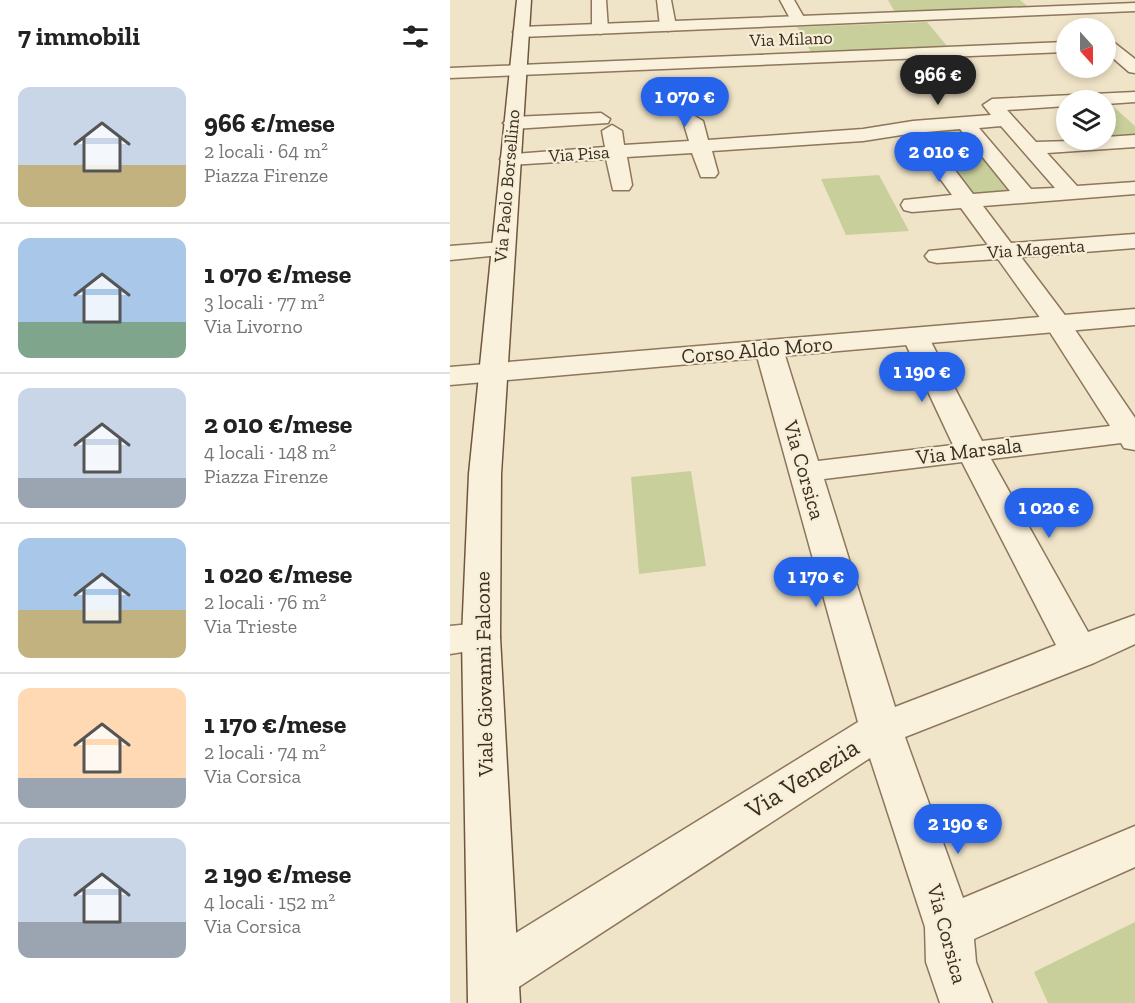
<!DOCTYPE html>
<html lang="it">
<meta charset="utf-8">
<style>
:root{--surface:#fff;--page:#f2f2f2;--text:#222;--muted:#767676;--line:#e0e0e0;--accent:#2563eb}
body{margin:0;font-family:"Zilla Slab",serif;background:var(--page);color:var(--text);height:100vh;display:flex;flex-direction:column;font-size:22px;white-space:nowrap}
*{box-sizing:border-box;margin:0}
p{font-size:20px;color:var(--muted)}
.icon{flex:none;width:33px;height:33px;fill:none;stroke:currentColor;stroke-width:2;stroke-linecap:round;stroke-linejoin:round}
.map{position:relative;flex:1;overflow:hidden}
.details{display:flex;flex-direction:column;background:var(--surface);width:450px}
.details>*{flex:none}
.needle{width:39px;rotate:159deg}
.buttons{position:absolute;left:606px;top:18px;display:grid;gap:12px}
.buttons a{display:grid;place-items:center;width:60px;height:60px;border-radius:50%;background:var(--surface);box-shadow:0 3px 9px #0003;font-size:30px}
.price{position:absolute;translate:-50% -51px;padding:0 14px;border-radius:21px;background:var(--accent);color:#fff;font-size:20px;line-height:39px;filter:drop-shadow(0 2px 3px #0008)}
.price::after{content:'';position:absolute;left:50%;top:36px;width:18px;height:14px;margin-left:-9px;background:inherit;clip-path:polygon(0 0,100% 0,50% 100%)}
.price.on{background:#222;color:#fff}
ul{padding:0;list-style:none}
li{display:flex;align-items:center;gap:18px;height:150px;padding:0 18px}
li+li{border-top:2px solid var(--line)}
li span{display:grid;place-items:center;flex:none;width:168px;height:120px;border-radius:12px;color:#555}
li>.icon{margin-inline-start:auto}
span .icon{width:72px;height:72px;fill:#fffc;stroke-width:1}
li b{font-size:26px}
h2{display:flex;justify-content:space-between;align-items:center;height:72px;padding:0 18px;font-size:26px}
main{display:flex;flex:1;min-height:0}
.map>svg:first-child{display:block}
.green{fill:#c9cf9b}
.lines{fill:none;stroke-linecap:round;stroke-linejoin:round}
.minor-casing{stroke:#8d765c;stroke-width:3}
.tertiary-casing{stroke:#8d765c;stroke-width:3}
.secondary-casing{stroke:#6f573f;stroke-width:3}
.minor{fill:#faf1dc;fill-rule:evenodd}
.tertiary{fill:#faf1dc;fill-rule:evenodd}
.secondary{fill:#faf1dc;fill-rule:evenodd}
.labels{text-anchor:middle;stroke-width:4.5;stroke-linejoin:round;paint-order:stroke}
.far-street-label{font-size:18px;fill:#3d2e20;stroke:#f7eed8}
.street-label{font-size:21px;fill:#3d2e20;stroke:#f7eed8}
.near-street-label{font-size:26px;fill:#3d2e20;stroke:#f7eed8}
</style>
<main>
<section class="details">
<h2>7 immobili<svg class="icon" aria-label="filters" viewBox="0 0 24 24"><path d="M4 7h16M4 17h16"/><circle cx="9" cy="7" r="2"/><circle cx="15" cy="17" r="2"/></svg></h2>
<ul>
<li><span style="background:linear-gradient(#c9d6e8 65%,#c2b280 0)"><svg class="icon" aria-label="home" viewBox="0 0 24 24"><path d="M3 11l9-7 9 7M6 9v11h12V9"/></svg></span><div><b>966 €/mese</b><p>2 locali · 64 m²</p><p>Piazza Firenze</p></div></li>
<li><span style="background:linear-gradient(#a9c7e8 70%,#7fa58c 0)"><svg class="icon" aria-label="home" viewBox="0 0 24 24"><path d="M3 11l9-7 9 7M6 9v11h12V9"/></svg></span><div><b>1 070 €/mese</b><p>3 locali · 77 m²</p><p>Via Livorno</p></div></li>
<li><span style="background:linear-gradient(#c9d6e8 75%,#9aa5b1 0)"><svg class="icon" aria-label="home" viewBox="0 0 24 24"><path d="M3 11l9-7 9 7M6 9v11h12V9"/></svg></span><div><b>2 010 €/mese</b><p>4 locali · 148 m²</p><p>Piazza Firenze</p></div></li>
<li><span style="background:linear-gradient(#a9c7e8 60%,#c2b280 0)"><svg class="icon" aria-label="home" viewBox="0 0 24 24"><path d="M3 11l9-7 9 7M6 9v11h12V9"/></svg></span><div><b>1 020 €/mese</b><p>2 locali · 76 m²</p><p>Via Trieste</p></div></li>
<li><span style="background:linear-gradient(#ffd9b3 75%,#9aa5b1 0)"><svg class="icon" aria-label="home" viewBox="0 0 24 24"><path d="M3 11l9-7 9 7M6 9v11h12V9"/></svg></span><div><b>1 170 €/mese</b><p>2 locali · 74 m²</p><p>Via Corsica</p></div></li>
<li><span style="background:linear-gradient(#c9d6e8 70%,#9aa5b1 0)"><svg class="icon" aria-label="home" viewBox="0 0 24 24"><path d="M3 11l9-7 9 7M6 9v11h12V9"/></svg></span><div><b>2 190 €/mese</b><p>4 locali · 152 m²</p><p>Via Corsica</p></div></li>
</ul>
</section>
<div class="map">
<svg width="685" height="1003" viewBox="0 0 685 1003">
<rect width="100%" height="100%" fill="#f0e4c8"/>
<!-- green -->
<path class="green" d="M438 0H570L580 8 446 14Z
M477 22 498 47 362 54 347 27Z
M650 100H656L685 126V135L656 137V100Z
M510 128 565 192 522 195 472 131Z
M429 175 459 231 396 235 371 179Z
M241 471 256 566 189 574 181 477Z
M685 922V1003H598L584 972Z"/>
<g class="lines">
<!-- minor casing -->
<g class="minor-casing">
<path id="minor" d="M142 0H156L158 29 156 32 150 34 142 29Z
M207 0H221L226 26 224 29 218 31 210 26Z
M330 0H344L356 21 353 24H343Z
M685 92V102L656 104V100H616V106L557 110 586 142 656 140V137L685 135V147L597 153 627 186 685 182V194L533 206 561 243 685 234V248L571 257 617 318 685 418V450L674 448 671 443 541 459 638 632 685 615V644L644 663 455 737 513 898 685 826V867L524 939 526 962 542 1003H490L476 962 475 927 420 758 61 992 43 999 25 992 18 975 25 958 408 722 305 349 309 343 319 341 329 343 333 349 368 461 503 445 452 336 455 330 465 328 475 330 478 336 532 441 660 426 596 326 548 259 487 263 479 261 475 256 479 251 538 245 511 208 462 212 454 210 451 205 454 200 502 195 458 134 413 141 262 151 268 173 265 177H251L242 153 177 157 182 185 179 190H163L156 159 60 165 53 163 50 159 53 155 155 147 152 131 162 125 172 131 174 145 239 141 233 121 243 115 253 121 258 140 413 129 463 121 541 115 533 105 542 99ZM551 126 605 188 581 189 529 128ZM510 129 560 191 523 194 476 132ZM512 462 606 645 445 707 374 479Z
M151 113 160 119 158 123 63 129 53 123 63 117Z
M52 242 60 244 64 249 60 254 0 260V246Z
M31 623 44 627 50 637 44 647 0 654V626Z"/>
</g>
<!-- tertiary casing -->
<g class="tertiary-casing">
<path id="tertiary" d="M685 3V11L71 37 63 32 71 27Z
M656 39 662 41 685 59V73L679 72 656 52Z
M616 42V52L0 78V68Z
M685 309V325L0 385V367Z"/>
</g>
<!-- secondary casing -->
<g class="secondary-casing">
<path id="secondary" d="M67 0H81L51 474 50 637 70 1003H18L12 637 19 474Z"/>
</g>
<!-- minor -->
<use href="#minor" class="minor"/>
<!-- tertiary -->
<use href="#tertiary" class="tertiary"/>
<!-- secondary -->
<use href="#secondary" class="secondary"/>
</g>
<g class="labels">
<!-- far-street labels -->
<g class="far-street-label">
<text transform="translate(341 39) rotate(-2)" y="6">Via Milano</text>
<text transform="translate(129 154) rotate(-4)" y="6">Via Pisa</text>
<text transform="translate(57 186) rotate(-85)" y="6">Via Paolo Borsellino</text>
<text transform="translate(586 249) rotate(-4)" y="6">Via Magenta</text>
</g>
<!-- street labels -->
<g class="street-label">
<text transform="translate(307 350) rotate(-5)" y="7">Corso Aldo Moro</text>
<text transform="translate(519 451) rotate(-7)" y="7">Via Marsala</text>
<text transform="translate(354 470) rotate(74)" y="7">Via Corsica</text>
<text transform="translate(34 674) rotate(-91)" y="7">Viale Giovanni Falcone</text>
<text transform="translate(497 934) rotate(75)" y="7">Via Corsica</text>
</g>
<!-- near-street labels -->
<g class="near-street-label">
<text transform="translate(352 778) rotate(-32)" y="9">Via Venezia</text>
</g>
</g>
</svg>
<div class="buttons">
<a><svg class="needle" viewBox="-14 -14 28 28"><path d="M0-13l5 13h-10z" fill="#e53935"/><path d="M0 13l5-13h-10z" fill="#767676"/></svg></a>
<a><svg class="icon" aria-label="layers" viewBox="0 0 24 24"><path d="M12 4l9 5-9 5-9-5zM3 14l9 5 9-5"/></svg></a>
</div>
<b class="price on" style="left:488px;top:106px">966 €</b>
<b class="price" style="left:235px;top:128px">1 070 €</b>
<b class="price" style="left:489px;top:183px">2 010 €</b>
<b class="price" style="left:472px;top:403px">1 190 €</b>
<b class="price" style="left:599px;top:539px">1 020 €</b>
<b class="price" style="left:366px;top:608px">1 170 €</b>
<b class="price" style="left:508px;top:855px">2 190 €</b>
</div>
</main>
